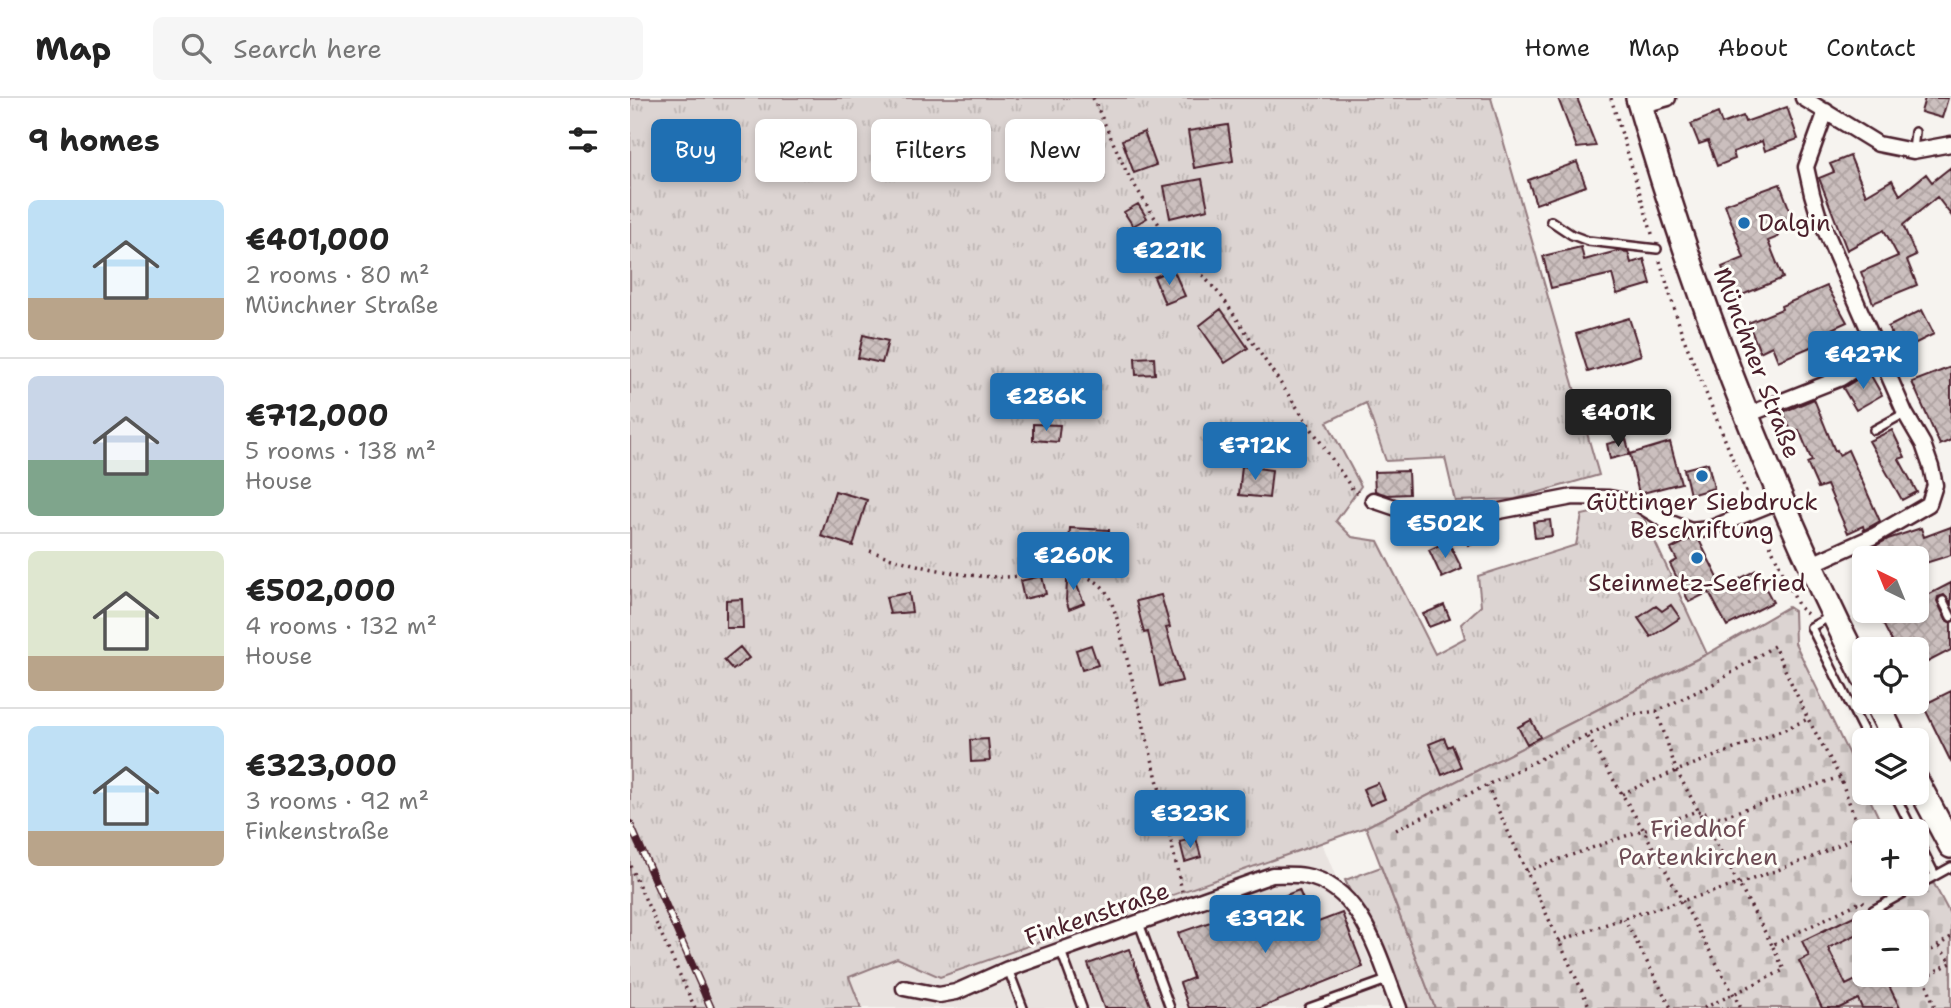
<!DOCTYPE html>
<meta charset="utf-8">
<style>
:root{--surface:#fff;--page:#f6f6f6;--text:#222;--muted:#767676;--line:#e0e0e0;--accent:#1f6fb2}
body{margin:0;font-family:"Shantell Sans",sans-serif;background:var(--page);color:var(--text);height:100vh;display:flex;flex-direction:column;font-size:26px;white-space:nowrap}
*{box-sizing:border-box;margin:0}
p{font-size:23px;color:var(--muted)}
.icon{flex:none;width:38px;height:38px;fill:none;stroke:currentColor;stroke-width:2;stroke-linecap:round;stroke-linejoin:round}
.map{position:relative;flex:1;overflow:hidden}
.panel{display:flex;flex-direction:column;background:var(--surface);width:630px}
.panel>*{flex:none}
.banner{position:absolute;left:21px;top:21px;width:665px;height:63px;display:flex;gap:14px}
.needle{width:46px;rotate:317deg}
.tools{position:absolute;left:1222px;top:448px;display:grid;gap:14px}
.tools a{display:grid;place-items:center;width:77px;height:77px;border-radius:10px;background:var(--surface);box-shadow:0 4px 10px #0003;font-size:35px}
.price{position:absolute;translate:-50% -60px;padding:0 16px;border-radius:7px;background:var(--accent);color:#fff;font-size:23px;line-height:46px;filter:drop-shadow(0 2px 4px #0008)}
.price::after{content:'';position:absolute;left:50%;top:42px;width:21px;height:16px;margin-left:-10px;background:inherit;clip-path:polygon(0 0,100% 0,50% 100%)}
.price.current{background:#222;color:#fff}
ul{padding:0;list-style:none}
li{display:flex;align-items:center;gap:21px;height:175px;padding:0 28px}
li+li{border-top:2px solid var(--line)}
li span{display:grid;place-items:center;flex:none;width:196px;height:140px;border-radius:10px;color:#555}
li>.icon{margin-inline-start:auto}
span .icon{width:84px;height:84px;fill:#fffc;stroke-width:1}
li b{font-size:30px}
h2{display:flex;justify-content:space-between;align-items:center;height:84px;padding:0 28px;font-size:30px}
.chip{padding:0 24px;border-radius:10px;background:var(--surface);box-shadow:0 4px 10px #0003;font-size:24px;line-height:63px}
.chip.current{background:var(--accent);color:#fff}
header{display:flex;align-items:center;gap:42px;box-sizing:border-box;height:98px;padding:0 35px;background:var(--surface);border-bottom:2px solid var(--line)}
header strong{font-size:33px}
nav{display:flex;gap:38px;margin-inline-start:auto;font-size:24px}
.search{width:490px;height:63px;background:var(--page);display:flex;align-items:center;gap:18px;box-sizing:border-box;padding:0 24px;border-radius:10px;color:var(--muted);font-size:26px}
main{display:flex;flex:1;min-height:0}
.map>svg:first-child{display:block}
.built{fill:#e9e3e0}
.grass{fill:url(#grass-tufts);stroke:#937a7e;stroke-width:2}
.cemetery{fill:url(#cemetery-stones);stroke:#937a7e;stroke-width:2;fill-rule:evenodd}
.building{fill:url(#building-cross-hatch);stroke:#4a1f2b;stroke-width:2}
.lines{fill:none;stroke-linecap:round;stroke-linejoin:round}
.service-casing{stroke:#4a1f2b;stroke-width:12}
.minor-casing{stroke:#4a1f2b;stroke-width:19}
.primary-casing{stroke:#4a1f2b;stroke-width:28}
.path{stroke:#4a1f2b;stroke-width:3.5;stroke-dasharray:2 5;stroke-linecap:butt}
.service{stroke:#fdfcf7;stroke-width:7}
.minor{stroke:#fdfcf7;stroke-width:14}
.primary{stroke:#fdfcf7;stroke-width:23}
.rail-casing{stroke:#4a1f2b;stroke-width:8}
.rail{stroke:#fdfcf7;stroke-width:5;stroke-dasharray:16;stroke-linecap:butt}
.poi-dot{fill:#1f6fb2;stroke:#fdfcf7;stroke-width:2.5}
.labels{text-anchor:middle;stroke-width:6;stroke-linejoin:round;paint-order:stroke}
.poi-label{font-size:24px;fill:#4a1f2b;stroke:#fdfcf7}
.street-label{font-size:24px;fill:#4a1f2b;stroke:#fdfcf7}
.park-label{font-size:24px;fill:#6e4c55;stroke:#fdfcf7}
</style>
<header>
<strong>Map</strong>
<div class="search"><svg class="icon" aria-label="search" viewBox="0 0 24 24"><circle cx="10" cy="10" r="6"/><path d="M15 15l6 6"/></svg>Search here</div>
<nav><a>Home</a><a>Map</a><a>About</a><a>Contact</a></nav>
</header>
<main>
<section class="panel">
<h2>9 homes<svg class="icon" aria-label="filters" viewBox="0 0 24 24"><path d="M4 7h16M4 17h16"/><circle cx="9" cy="7" r="2"/><circle cx="15" cy="17" r="2"/></svg></h2>
<ul>
<li><span style="background:linear-gradient(#bfe0f5 70%,#b9a48a 0)"><svg class="icon" aria-label="home" viewBox="0 0 24 24"><path d="M3 11l9-7 9 7M6 9v11h12V9"/></svg></span><div><b>€401,000</b><p>2 rooms · 80 m²</p><p>Münchner Straße</p></div></li>
<li><span style="background:linear-gradient(#c9d6e8 60%,#7fa58c 0)"><svg class="icon" aria-label="home" viewBox="0 0 24 24"><path d="M3 11l9-7 9 7M6 9v11h12V9"/></svg></span><div><b>€712,000</b><p>5 rooms · 138 m²</p><p>House</p></div></li>
<li><span style="background:linear-gradient(#dfe7d0 75%,#b9a48a 0)"><svg class="icon" aria-label="home" viewBox="0 0 24 24"><path d="M3 11l9-7 9 7M6 9v11h12V9"/></svg></span><div><b>€502,000</b><p>4 rooms · 132 m²</p><p>House</p></div></li>
<li><span style="background:linear-gradient(#bfe0f5 75%,#b9a48a 0)"><svg class="icon" aria-label="home" viewBox="0 0 24 24"><path d="M3 11l9-7 9 7M6 9v11h12V9"/></svg></span><div><b>€323,000</b><p>3 rooms · 92 m²</p><p>Finkenstraße</p></div></li>
</ul>
</section>
<div class="map">
<svg width="1321" height="910" viewBox="0 0 1321 910">
<defs>
<pattern id="grass-tufts" width="24" height="20" patternUnits="userSpaceOnUse" patternTransform="scale(1.75)"><rect width="24" height="20" fill="#dcd4d2"/><path d="M3 7l-1-3M5 7V3M7 7l1-3M15 17l-1-3M17 17v-4M19 17l1-3" fill="none" stroke="#beb6b4"/></pattern>
<pattern id="cemetery-stones" width="16" height="16" patternUnits="userSpaceOnUse" patternTransform="scale(1.75)"><rect width="16" height="16" fill="#dcd4d2"/><path d="M2 7V4a2 2 0 0 1 4 0v3zM10 15v-3a2 2 0 0 1 4 0v3z" fill="#beb6b4"/></pattern>
<pattern id="building-cross-hatch" width="8" height="8" patternUnits="userSpaceOnUse" patternTransform="scale(1.75)"><rect width="8" height="8" fill="#cbbfbe"/><path d="M0 0l8 8M0 8l8-8" fill="none" stroke="#b0a4a3"/></pattern>
</defs>
<rect width="100%" height="100%" fill="#f6f3ef"/>
<filter id="ink" filterUnits="userSpaceOnUse"><feTurbulence type="fractalNoise" baseFrequency=".0143" numOctaves="2"/><feDisplacementMap in="SourceGraphic" scale="14" xChannelSelector="R" yChannelSelector="G"/><feConvolveMatrix kernelMatrix="1 2 1 2 8 2 1 2 1" color-interpolation-filters="sRGB"/></filter>
<g filter="url(#ink)">
<!-- built -->
<path class="built" d="M692 745 759 910H231L218 879 267 860 310 879Z"/>
<!-- grass -->
<path class="grass" d="M0 0H861L969 377 885 401 825 403 815 360 756 363 736 305 697 324 731 388 706 423 722 439 748 443 805 556 835 540 831 526 851 508 848 478 946 447 952 417 1007 405 1077 556 736 729 310 879 267 860 219 879 231 910H0Z
M751 769 805 910H773L715 782Z"/>
<!-- cemetery -->
<path class="cemetery" d="M1158 509 1164 513 1165 545 1234 688V695H1237L1255 733H1234V786H1286V782L1304 786 1321 818V910H805L736 729 1077 556ZM1234 824H1286V877H1234Z"/>
<!-- building -->
<path class="building" d="M928 0H947L966 48 947 50Z
M1295 0H1318L1312 20 1291 14Z
M1157 9 1168 41 1135 53 1132 43 1103 54 1105 61 1087 68 1078 43 1069 46 1061 26 1088 15 1092 26 1113 18 1115 24Z
M598 27 603 63 564 70 558 33Z
M514 34 526 67 504 75 492 42Z
M1220 58 1236 97 1262 82 1270 97 1296 76 1302 84 1321 69V117L1307 99 1273 127 1286 158 1277 162 1287 187 1243 205 1231 174 1268 158 1254 132 1217 152 1189 80 1204 74 1200 66Z
M947 64 956 88 906 106 898 82Z
M572 81 578 111 540 120 534 88Z
M1150 86 1163 121 1144 128 1148 139 1138 143 1153 180 1105 200 1092 169 1114 160 1095 106Z
M508 106 517 120 503 128 494 114Z
M951 149 954 162 987 153 998 154 1001 165 1014 161 1021 186 987 196 982 176 921 190 913 158Z
M543 171 555 198 535 206 524 179Z
M1197 188 1217 224 1197 233V242L1148 263 1142 248 1130 254 1118 225 1152 211 1151 208Z
M591 211 618 250 595 265 569 228Z
M1292 212 1304 236 1270 253 1258 229Z
M999 220 1011 257 958 274 946 236Z
M233 237 258 243 252 265 228 260Z
M524 259 525 276 506 277 505 260Z
M1321 269V342L1310 347 1282 284Z
M1239 274 1252 297 1226 312 1213 290Z
M1184 301 1205 353 1207 352 1209 357 1218 352 1250 423 1234 432 1233 428 1218 435 1197 387 1188 390 1177 365 1182 363 1169 332 1162 335 1153 314Z
M403 326 430 327 428 344 403 342Z
M1262 332 1275 359 1269 361 1287 394 1272 402 1239 343Z
M996 341 1000 356 980 361 977 346Z
M1040 344 1051 385 1009 396 1000 356Z
M1078 365 1084 390 1060 397 1054 371Z
M612 368 642 372 639 400 609 397Z
M778 373 779 396 757 397 745 393 744 374Z
M205 393 237 402 223 448 191 438Z
M920 422 922 438 905 440 903 424Z
M847 426 853 441 838 447 830 430Z
M1321 429V457L1286 468V460H1244L1241 450 1258 441 1291 430 1294 439Z
M440 430 479 432V461L438 459Z
M1058 442H1069L1093 490 1126 472 1143 504 1097 528 1079 494 1059 504 1040 466 1047 462 1041 451Z
M818 443 832 471 812 480 799 452Z
M438 466 454 505 439 511 436 502Z
M412 478 416 496 394 501 390 483Z
M1321 485V505L1314 497 1308 499 1307 503 1316 522 1321 525V552L1286 570V551H1266L1251 522 1268 513H1286V503Z
M279 495 282 514 260 516 256 499Z
M531 497 540 529 536 530 552 583 530 588 518 534 514 535 506 503Z
M112 501 113 530H96V502Z
M814 507 820 521 799 529 793 516Z
M1041 507 1050 520 1021 539 1008 520 1026 508 1032 513Z
M461 547 468 567 452 572 446 552Z
M110 549 119 560 103 572 94 562Z
M1321 593V664L1293 607Z
M901 622 910 639 897 646 888 629Z
M814 640 818 649 822 647 831 669 812 677 799 646Z
M358 641 360 663 341 664 340 642Z
M748 685 755 701 740 707 733 691Z
M566 740 571 759 555 764 550 744Z
M669 792 683 826 712 815 733 869 630 910H559L550 885 563 880 548 835 586 822 587 824Z
M1228 816 1234 833 1198 850 1216 887 1236 877H1282L1259 888 1270 910H1232L1228 901 1209 910H1192L1169 863 1179 858 1172 843Z
M499 851 521 910H474L458 866Z"/>
<g class="lines">
<!-- service casing -->
<g class="service-casing">
<path id="service" d="M1283 53 1285 34
M921 123 942 137 958 143 1027 151
M1244 332 1275 315
M1313 503 1321 519
M1201 518 1181 529 1238 642
M1264 695 1283 733
M1286 739 1305 777
M1243 812 1321 769
M509 825 540 910
M431 853 452 910
M378 871 393 910
M679 910 757 882"/>
</g>
<!-- minor casing -->
<g class="minor-casing">
<path id="minor" d="M1173 0 1248 46 1283 53 1321 46
M1010 8 1038 0
M1117 317 1211 280 1249 255
M743 402 802 422 859 415 943 399 979 400 1007 405 1036 423 1061 433 1079 431 1151 402
M1180 467 1244 438 1299 406 1305 387 1301 369 1293 346 1275 315 1188 116 1182 96 1176 69 1196 13
M274 890 309 897 326 894 378 871 642 777C653 777 664 776 675 778 733 788 750 863 769 910"/>
</g>
<!-- primary casing -->
<g class="primary-casing">
<path id="primary" d="M1008 0C1066 199 1141 394 1234 579
M1246 604 1265 642
M1286 682 1321 748"/>
</g>
<!-- path -->
<path class="path" d="M463 0 497 75 533 133 592 199 723 392 731 396
M981 0 1023 139
M1030 163 1052 236 1118 398
M1131 428 1169 509 1177 516
M240 453C282 467 327 479 373 479 403 479 434 466 463 482 477 489 481 503 486 517L530 693 552 793
M1027 613 1046 672 1142 847
M958 639 1013 731 1111 910
M857 688 960 910
M992 696C1053 668 1117 648 1178 621
M766 732 999 617 1027 613 1087 584 1144 548 1178 621 1210 679 1234 745
M0 768 65 910
M896 773 1067 713 1091 719 1210 679
M1266 813 1272 824
M994 820 1041 910
M929 843 994 820 1109 786 1178 761 1230 737
M1309 849 1321 864
M1286 853 1305 910
M1290 860 1321 839
M1294 879 1321 865
M1074 910 1154 872 1142 847 1232 803 1234 805"/>
<!-- service -->
<use href="#service" class="service"/>
<!-- minor -->
<use href="#minor" class="minor"/>
<!-- primary -->
<use href="#primary" class="primary"/>
<!-- rail casing -->
<g class="rail-casing">
<path id="rail" d="M0 726 81 910"/>
</g>
<!-- rail -->
<use href="#rail" class="rail"/>
</g>
</g>
<!-- markers -->
<g class="poi-dot">
<circle cx="1114" cy="125" r="7"/>
<circle cx="1072" cy="378" r="7"/>
<circle cx="1067" cy="460" r="7"/>
</g>
<g class="labels">
<!-- poi labels -->
<g class="poi-label">
<text x="1128" y="133" text-anchor="start">Dalgin</text>
<text x="1072" y="412">Güttinger Siebdruck<tspan x="1072" dy="28">Beschriftung</tspan></text>
<text x="1067" y="493">Steinmetz-Seefried</text>
</g>
<!-- street labels -->
<g class="street-label">
<text transform="translate(1127 265) rotate(69)" y="8">Münchner Straße</text>
<text transform="translate(467 816) rotate(-19)" y="8">Finkenstraße</text>
</g>
<!-- park labels -->
<g class="park-label">
<text x="1068" y="739">Friedhof<tspan x="1068" dy="28">Partenkirchen</tspan></text>
</g>
</g>
</svg>
<div class="tools">
<a><svg class="needle" viewBox="-14 -14 28 28"><path d="M0-13l5 13h-10z" fill="#e53935"/><path d="M0 13l5-13h-10z" fill="#767676"/></svg></a>
<a><svg class="icon" aria-label="locate" viewBox="0 0 24 24"><circle cx="12" cy="12" r="6"/><path d="M12 2v4M12 18v4M2 12h4M18 12h4"/></svg></a>
<a><svg class="icon" aria-label="layers" viewBox="0 0 24 24"><path d="M12 4l9 5-9 5-9-5zM3 14l9 5 9-5"/></svg></a>
<a>+</a>
<a>−</a>
</div>
<b class="price" style="left:539px;top:189px">€221K</b>
<b class="price" style="left:1233px;top:293px">€427K</b>
<b class="price" style="left:416px;top:335px">€286K</b>
<b class="price current" style="left:988px;top:351px">€401K</b>
<b class="price" style="left:625px;top:384px">€712K</b>
<b class="price" style="left:815px;top:462px">€502K</b>
<b class="price" style="left:443px;top:494px">€260K</b>
<b class="price" style="left:560px;top:752px">€323K</b>
<b class="price" style="left:635px;top:857px">€392K</b>
<div class="banner">
<a class="chip current">Buy</a>
<a class="chip">Rent</a>
<a class="chip">Filters</a>
<a class="chip">New</a>
</div>
</div>
</main>
